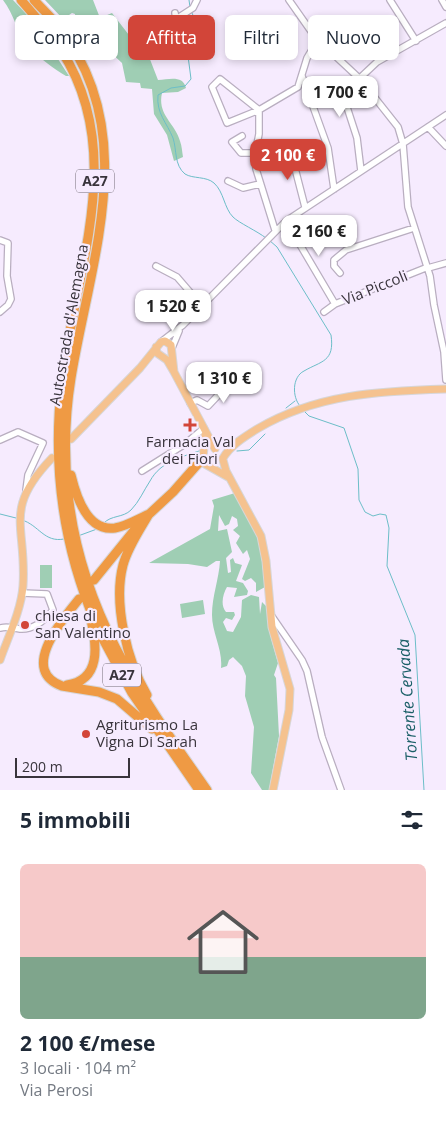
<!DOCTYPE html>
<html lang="it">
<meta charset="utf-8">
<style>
:root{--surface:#fff;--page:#f2f2f3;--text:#1f2937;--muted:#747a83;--line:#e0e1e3;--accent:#d24539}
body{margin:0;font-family:"Open Sans",sans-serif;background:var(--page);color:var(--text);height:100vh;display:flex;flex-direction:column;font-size:19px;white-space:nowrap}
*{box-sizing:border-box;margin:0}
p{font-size:16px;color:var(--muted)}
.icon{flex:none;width:28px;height:28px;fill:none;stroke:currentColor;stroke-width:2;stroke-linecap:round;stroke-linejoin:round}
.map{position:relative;height:790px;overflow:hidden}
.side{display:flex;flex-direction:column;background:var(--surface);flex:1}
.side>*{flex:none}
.banner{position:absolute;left:15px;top:15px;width:416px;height:45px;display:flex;gap:10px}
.scale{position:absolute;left:15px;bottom:12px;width:115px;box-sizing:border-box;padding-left:5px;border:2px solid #39343c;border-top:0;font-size:14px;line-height:18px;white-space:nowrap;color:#39343c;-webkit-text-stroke:4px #f6ebfe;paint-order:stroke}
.price{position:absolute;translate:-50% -42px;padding:0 11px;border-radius:10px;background:#fff;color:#222;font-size:16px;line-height:32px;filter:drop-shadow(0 1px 2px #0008)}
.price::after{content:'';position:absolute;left:50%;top:30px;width:15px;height:11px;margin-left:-8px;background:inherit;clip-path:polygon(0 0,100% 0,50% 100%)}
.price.on{background:var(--accent);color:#fff}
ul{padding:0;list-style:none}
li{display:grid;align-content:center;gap:10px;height:265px;padding:0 20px}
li+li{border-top:1px solid var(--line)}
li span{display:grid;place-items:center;height:155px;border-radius:8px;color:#555}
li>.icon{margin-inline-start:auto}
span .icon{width:90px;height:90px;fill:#fffc;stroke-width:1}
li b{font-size:21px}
h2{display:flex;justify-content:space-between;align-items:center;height:60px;padding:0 20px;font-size:21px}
.chip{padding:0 18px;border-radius:8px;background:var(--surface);box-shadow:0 2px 8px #0003;font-size:18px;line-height:45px}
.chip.on{background:var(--accent);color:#fff}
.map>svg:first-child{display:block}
.green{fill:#9fceb4}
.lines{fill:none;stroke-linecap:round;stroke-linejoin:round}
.stream{stroke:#6cbec8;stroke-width:1}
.minor-casing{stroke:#b9aec0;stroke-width:8}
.major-casing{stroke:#d7d6d8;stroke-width:9}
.highway-casing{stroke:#d7d6d8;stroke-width:11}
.minor{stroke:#fff;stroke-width:5.5}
.major{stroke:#f5c28f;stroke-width:7}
.highway{stroke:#ef9a44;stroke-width:9}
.poi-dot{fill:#d24539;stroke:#f6ebfe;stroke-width:2}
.labels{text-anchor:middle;stroke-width:4.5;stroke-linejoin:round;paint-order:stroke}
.shield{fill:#f6ebfe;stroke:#726b76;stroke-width:1}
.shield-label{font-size:14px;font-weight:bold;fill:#39343c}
.street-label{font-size:15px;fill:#39343c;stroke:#f6ebfe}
.poi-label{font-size:15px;fill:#39343c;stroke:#f6ebfe;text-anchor:start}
.water-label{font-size:16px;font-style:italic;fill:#1a5f67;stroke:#f6ebfe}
</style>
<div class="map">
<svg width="446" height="790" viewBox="0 0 446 790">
<rect width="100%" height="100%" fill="#f6ebfe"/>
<!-- green -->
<path class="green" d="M3 0H13L34 22 69 76H66C53 68 39 58 28 46 17 33 14 14 3 0Z
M45 0H93L100 18 112 13 132 39 137 37 146 49 158 80C170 79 183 75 186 88L178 92 162 93C157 115 175 123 180 141 182 146 182 152 183 157L174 161 167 135 154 114 152 89 141 88 140 83 126 82 122 63 94 37 76 28 75 14 72 13 63 19Z
M235 493 259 537 265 587 256 592V583L251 578 245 581 242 579 250 559 247 550 243 554 236 543 240 536 233 530 238 526 237 519 232 516 229 524 225 526 219 515 218 531 227 529 232 552 226 558 228 573 231 572 230 560 233 558 235 563 242 565 236 581 243 583 248 591 247 595 234 597 237 588 227 587C223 594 220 605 226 612H234L235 615 232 620 226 618 223 622 227 631 233 632 241 617 242 600 251 595 259 597 260 614 262 602 267 607 271 638 278 663 274 675 276 678 279 736 269 790H262L251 773 254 727 245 696 246 676 242 666 233 657 229 660 227 666 221 668C223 650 212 633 212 615 212 596 219 579 220 561H216L207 567 188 564 149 563 210 529 214 506 212 500Z
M40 565H52V588H40Z
M203 600 205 614 182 618 180 604Z"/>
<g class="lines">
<!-- stream -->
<path class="stream" d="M189 0 190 7
M192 13 196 22V40L188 56 191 79 185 86 171 88 158 95C156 113 167 123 173 138 177 150 174 165 185 174 193 179 206 176 214 183 224 192 224 208 233 217 239 223 257 231 266 238
M269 240 277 247 331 335C335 362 321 361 304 371 292 377 292 397 300 406
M286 408 295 401
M304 411 309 416 344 428 358 469 359 500 365 512 373 516 380 514 386 515 389 528 387 566 415 635 424 790
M237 451 249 450 265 434
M0 514 16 518
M22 520C39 525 44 543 64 539
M104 523C111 515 123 518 131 510 139 502 144 490 150 481 161 461 182 457 202 450
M78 536 97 529"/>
<!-- minor casing -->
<g class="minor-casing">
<path id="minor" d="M289 0 315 37 360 79 398 127 403 144 408 207 430 276 434 305 444 352 446 380
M390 0 416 41
M442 0 446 7
M175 13 176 19 193 8 197 0
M169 39 172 45 178 46 176 19
M302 76 328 148 334 189
M259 110 220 79 212 87 227 123 259 110 298 87 307 58 316 43 315 37
M259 110V134L255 154 256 169 275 230
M428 127 446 146
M242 136 232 142 241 153H255
M290 149 305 207
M361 171 357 138 344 98 345 92 377 62 446 23
M228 181 243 188 260 184
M286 221 335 304
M0 240 8 243 7 276 11 299 8 305 0 312
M156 266 177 277 202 306
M428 268 446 263
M340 273 334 266V260L346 250 414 228
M324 312 335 304 428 267
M161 342 183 325 286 221 446 115
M172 348 179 331
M190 403 197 400 208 406 242 370
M0 440 18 432 43 443 28 475 26 490
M142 471 185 444 204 428
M271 615 302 660 307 671 322 737 341 790
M0 628C8 626 12 628 20 629 34 630 45 620 53 610L47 594 22 593"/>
</g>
<!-- major casing -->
<g class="major-casing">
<path id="major" d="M156 347 157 353 167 360 174 372 215 449
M205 435 203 458 205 464 228 477
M71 439 140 368 161 342 165 341 171 345 174 372
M223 458C231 445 244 437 257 429 316 394 379 391 446 389
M223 460 226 471 261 536 266 561 272 627 290 689 289 710 273 790
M0 660C8 637 21 611 23 586 27 525 2 510 52 458"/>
</g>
<!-- highway casing -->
<g class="highway-casing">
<path id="highway" d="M21 0C35 16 49 32 61 50 128 153 75 270 62 381 52 464 63 547 96 624
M34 0C41 8 50 16 57 25 143 130 90 261 71 378 65 415 64 455 68 493 81 613 140 695 207 790
M71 475C76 496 87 532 115 528 127 526 138 519 149 514
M145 518 173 492 203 458
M94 580 136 528
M79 599C64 618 18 670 62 686L99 692 117 699 152 729
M103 639 132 693 199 790
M67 685C101 680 97 646 91 620
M147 695C127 662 113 603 123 565 128 547 139 531 149 514"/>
</g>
<!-- minor -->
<use href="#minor" class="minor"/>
<!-- major -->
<use href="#major" class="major"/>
<!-- highway -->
<use href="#highway" class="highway"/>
</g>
<!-- markers -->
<g class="poi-dot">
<path d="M187.5 417.5h5v5h5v5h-5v5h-5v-5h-5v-5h5z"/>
<circle cx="25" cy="625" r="5"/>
<circle cx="86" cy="734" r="5"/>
</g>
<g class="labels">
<!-- shield labels -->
<g class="shield">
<rect x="76" y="169.5" width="38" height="23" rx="4"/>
<rect x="103" y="663.5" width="38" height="23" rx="4"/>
</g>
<g class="shield-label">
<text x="95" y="186">A27</text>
<text x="122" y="680">A27</text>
</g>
<!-- street labels -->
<g class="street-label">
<text transform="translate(375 288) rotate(-22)" y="5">Via Piccoli</text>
<text transform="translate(69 325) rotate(-80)" y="5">Autostrada d'Alemagna</text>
</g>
<!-- poi labels -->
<g class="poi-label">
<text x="190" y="447" text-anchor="middle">Farmacia Val<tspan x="190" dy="17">dei Fiori</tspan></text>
<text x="35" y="621">chiesa di<tspan x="35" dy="17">San Valentino</tspan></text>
<text x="96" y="730">Agriturismo La<tspan x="96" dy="17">Vigna Di Sarah</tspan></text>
</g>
<!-- water labels -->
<g class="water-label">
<text transform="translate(407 700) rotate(-94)" y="6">Torrente Cervada</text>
</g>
</g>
</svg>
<div class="scale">200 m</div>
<b class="price" style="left:340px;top:118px">1 700 €</b>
<b class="price on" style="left:288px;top:181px">2 100 €</b>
<b class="price" style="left:319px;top:257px">2 160 €</b>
<b class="price" style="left:173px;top:332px">1 520 €</b>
<b class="price" style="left:224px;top:404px">1 310 €</b>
<div class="banner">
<a class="chip">Compra</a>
<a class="chip on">Affitta</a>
<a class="chip">Filtri</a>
<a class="chip">Nuovo</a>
</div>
</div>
<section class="side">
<h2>5 immobili<svg class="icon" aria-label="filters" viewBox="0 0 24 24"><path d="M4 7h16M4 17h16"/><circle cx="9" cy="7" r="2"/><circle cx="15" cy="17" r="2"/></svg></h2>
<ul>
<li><span style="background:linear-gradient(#f6c9c9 60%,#7fa58c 0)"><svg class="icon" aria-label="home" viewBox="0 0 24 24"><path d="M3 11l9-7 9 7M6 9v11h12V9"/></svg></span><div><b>2 100 €/mese</b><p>3 locali · 104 m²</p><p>Via Perosi</p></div></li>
</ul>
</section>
